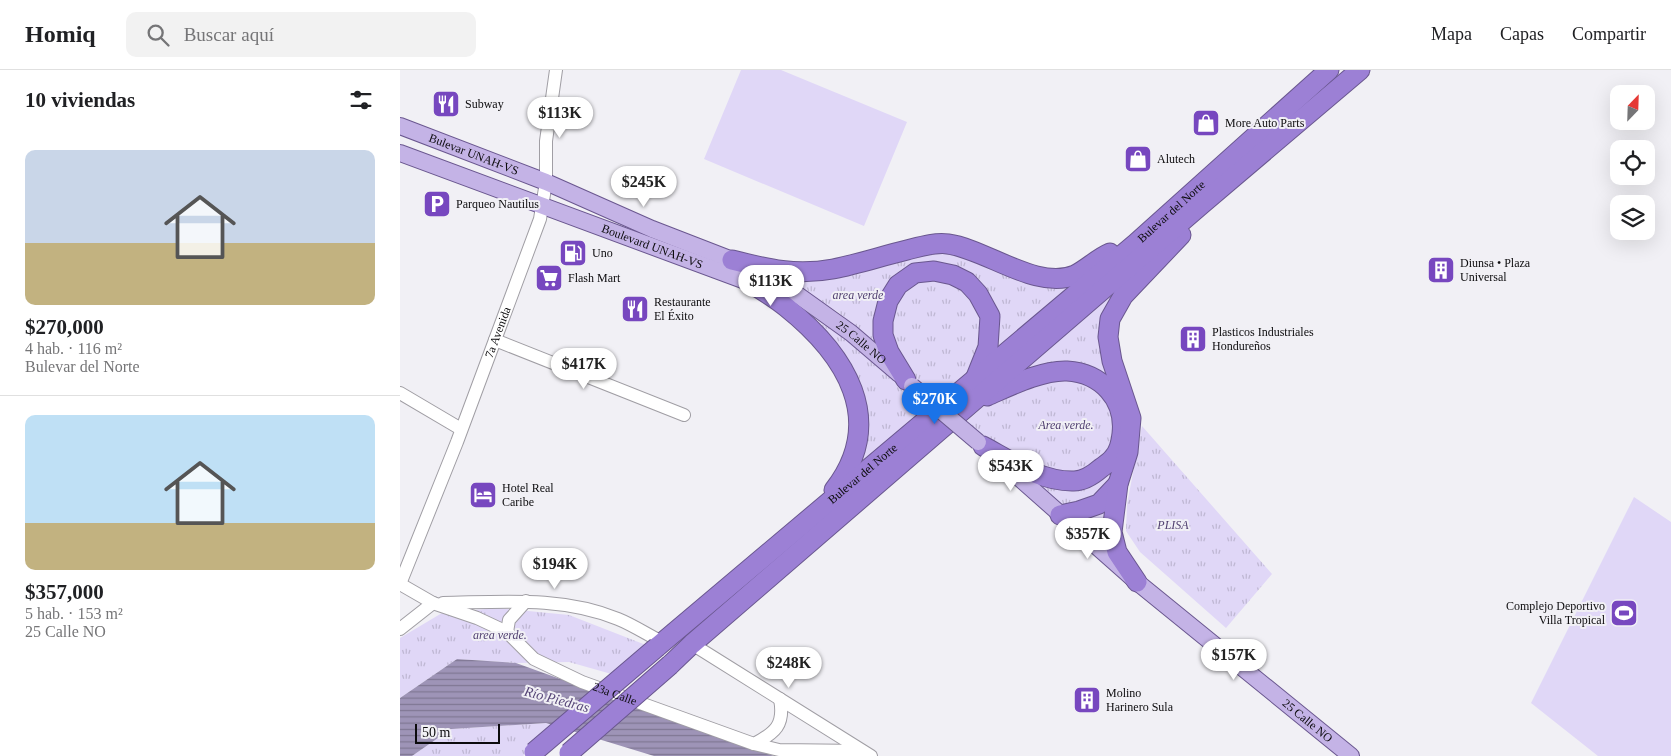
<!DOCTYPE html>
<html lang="es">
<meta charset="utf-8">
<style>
:root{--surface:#fff;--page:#f2f2f2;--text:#202124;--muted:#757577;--line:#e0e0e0;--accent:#1a73e8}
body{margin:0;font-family:"Times New Roman",serif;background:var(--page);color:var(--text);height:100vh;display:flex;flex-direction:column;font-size:19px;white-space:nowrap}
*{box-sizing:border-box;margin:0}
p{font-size:16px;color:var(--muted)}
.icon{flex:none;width:28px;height:28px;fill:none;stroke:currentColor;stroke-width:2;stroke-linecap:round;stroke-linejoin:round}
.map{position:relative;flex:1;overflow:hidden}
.sheet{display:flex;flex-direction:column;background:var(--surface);width:400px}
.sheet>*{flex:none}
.needle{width:32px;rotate:23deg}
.controls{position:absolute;left:1210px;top:15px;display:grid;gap:10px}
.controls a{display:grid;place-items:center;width:45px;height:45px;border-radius:10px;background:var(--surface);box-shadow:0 5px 20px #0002;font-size:25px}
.scale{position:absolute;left:15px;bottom:12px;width:85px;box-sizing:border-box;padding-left:5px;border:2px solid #0c0b0d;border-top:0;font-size:14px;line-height:18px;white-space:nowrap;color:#0c0b0d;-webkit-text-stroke:4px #f1f0f5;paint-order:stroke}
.price{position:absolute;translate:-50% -42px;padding:0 11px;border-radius:18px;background:#fff;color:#222;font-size:16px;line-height:32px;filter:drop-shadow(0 1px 2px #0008)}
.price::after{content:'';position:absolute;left:50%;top:30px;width:15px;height:11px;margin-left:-8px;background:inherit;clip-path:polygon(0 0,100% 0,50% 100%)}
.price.current{background:var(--accent);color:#fff}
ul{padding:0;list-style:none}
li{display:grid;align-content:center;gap:10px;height:265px;padding:0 25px}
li+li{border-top:1px solid var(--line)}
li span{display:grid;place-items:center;height:155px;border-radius:10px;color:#555}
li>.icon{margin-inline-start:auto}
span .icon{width:90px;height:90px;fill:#fffc;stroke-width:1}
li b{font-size:21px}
h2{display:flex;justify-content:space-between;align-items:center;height:60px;padding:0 25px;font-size:21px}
header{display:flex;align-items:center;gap:30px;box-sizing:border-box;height:70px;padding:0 25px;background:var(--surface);border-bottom:1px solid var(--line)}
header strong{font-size:24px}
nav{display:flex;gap:28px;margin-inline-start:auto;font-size:18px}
.search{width:350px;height:45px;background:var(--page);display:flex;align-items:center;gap:12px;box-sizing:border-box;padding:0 18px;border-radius:10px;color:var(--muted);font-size:19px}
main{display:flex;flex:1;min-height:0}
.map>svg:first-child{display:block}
.grass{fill:#e0d7f7}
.park{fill:url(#park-tufts)}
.water{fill:url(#water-rules)}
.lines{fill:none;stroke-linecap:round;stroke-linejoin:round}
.minor-casing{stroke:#a09ea4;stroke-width:14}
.major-casing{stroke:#6a578f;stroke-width:18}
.highway-casing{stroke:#6a578f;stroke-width:21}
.minor{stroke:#fff;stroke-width:12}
.major{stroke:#c4b3e6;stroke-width:16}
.highway{stroke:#9c80d5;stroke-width:19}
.major-bridge-casing{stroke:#6a578f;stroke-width:18;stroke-linecap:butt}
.highway-bridge-casing{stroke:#6a578f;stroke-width:21;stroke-linecap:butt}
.major-bridge{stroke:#c4b3e6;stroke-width:16}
.highway-bridge{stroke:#9c80d5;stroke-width:19}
.labels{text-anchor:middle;stroke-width:4;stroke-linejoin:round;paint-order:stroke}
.poi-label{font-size:12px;fill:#0c0b0d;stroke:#f1f0f5;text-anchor:start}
.street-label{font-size:12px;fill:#0c0b0d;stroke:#f1f0f5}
.park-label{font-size:12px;font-style:italic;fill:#514071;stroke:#f1f0f5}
.water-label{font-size:14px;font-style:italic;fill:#574678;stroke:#f1f0f5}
</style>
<header>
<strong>Homiq</strong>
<div class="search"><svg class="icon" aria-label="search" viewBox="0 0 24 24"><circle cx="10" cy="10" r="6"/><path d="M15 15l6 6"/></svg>Buscar aquí</div>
<nav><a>Mapa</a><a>Capas</a><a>Compartir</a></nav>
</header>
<main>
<section class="sheet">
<h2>10 viviendas<svg class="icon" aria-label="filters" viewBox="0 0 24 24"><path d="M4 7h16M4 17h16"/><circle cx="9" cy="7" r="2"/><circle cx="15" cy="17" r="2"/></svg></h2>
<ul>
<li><span style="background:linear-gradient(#c9d6e8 60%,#c2b280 0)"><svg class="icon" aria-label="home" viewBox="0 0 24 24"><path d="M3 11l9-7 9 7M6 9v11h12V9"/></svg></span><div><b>$270,000</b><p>4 hab. · 116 m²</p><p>Bulevar del Norte</p></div></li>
<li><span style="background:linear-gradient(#bfe0f5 70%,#c2b280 0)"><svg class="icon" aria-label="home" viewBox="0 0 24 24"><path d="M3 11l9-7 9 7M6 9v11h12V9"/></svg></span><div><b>$357,000</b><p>5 hab. · 153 m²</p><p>25 Calle NO</p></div></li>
</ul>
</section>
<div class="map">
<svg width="1271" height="686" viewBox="0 0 1271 686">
<defs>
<pattern id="park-tufts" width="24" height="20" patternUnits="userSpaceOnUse" patternTransform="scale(1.25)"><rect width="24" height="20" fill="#e0d7f7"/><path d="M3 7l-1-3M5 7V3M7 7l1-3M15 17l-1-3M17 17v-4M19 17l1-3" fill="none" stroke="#bfb7d3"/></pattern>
<pattern id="water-rules" width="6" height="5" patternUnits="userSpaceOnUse" patternTransform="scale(1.25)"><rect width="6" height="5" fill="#9e94b7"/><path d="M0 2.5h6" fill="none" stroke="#7f7793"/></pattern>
</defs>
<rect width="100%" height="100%" fill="#f1f0f5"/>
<!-- grass -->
<path class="grass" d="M341 0H381L507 52 464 156 304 89Z
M1234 427 1271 452V686H1198L1131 633Z"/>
<!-- park -->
<path class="park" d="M766 175 705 250 719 322 683 298 610 312Z
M552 180 626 209 698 195 591 286 593 279 568 206 493 213 483 280 438 242 413 227 389 208Z
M534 207 561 214 583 247 584 271 573 301 539 328 503 297 493 279 489 248 492 234 516 208Z
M394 236 442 266 527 338 454 398 465 341Z
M682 308 714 335 713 379 690 400 662 404 595 378 567 351 584 336 624 317 648 309Z
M742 356 872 504 826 558 740 482 726 461 727 434Z
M715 393 713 412 697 430 665 439 625 404 652 414Z
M712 427 710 480 674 447Z
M97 538 169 545 251 577 215 605 169 592 116 593 57 589 0 628V568L42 543Z
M146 653 158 656 123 686H12L51 659Z"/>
<!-- water -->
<path class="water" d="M57 589 116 593 374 686H254L146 653 51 659 12 686H0V628Z"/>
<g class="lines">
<!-- minor casing -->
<g class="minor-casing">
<g id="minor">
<path d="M95 270 284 345"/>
<path d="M0 323 61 359"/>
<path id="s1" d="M0 514 57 372 140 149 146 112V71L156 0"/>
<path id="s2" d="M0 514 33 533 77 548 107 562 134 589 182 612 354 674C375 663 385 655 380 629"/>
<path d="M43 533C102 532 162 526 218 549 233 555 248 565 262 572"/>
<path d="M0 559 33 533"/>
<path d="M107 562 109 550 126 531"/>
<path d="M292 574 471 686"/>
<path d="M354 674 379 680 462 681"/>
</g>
</g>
<!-- major casing -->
<g class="major-casing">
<g id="major">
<path id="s3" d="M0 56 146 112 252 159 332 190 388 218 451 263 499 304"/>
<path id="s4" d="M0 83 359 216"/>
<path id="s5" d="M599 390 737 512 951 686"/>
</g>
</g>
<!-- highway casing -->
<g class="highway-casing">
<g id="highway">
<path d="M332 190C368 199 396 206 433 199 458 194 482 186 507 180 519 177 535 172 548 174 586 179 637 221 675 205 687 199 698 188 710 183"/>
<path d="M348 211C361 220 374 227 386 237 445 284 488 350 434 420"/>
<path d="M506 310 489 282 483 265V251L488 231 498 215 515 203 534 201 553 205 567 212 578 224 590 246 588 277 576 307"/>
<path d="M583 376C611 391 641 412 674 411 683 411 694 404 701 398 705 395 710 392 713 388 719 382 721 373 722 364 726 329 701 303 667 301 642 300 610 316 587 326"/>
<path d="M660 445 679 441 699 434 718 414"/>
<path d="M737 512 717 482 712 462 718 414 728 382 731 348 712 291 708 267 710 249 723 226 781 165"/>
<path id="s6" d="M257 577 735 174 929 0"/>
<path d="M270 595 292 574 802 134 960 0"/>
</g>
</g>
<!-- minor -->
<use href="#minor" class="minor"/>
<!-- major -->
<use href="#major" class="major"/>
<!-- highway -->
<use href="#highway" class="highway"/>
<!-- major-bridge casing -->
<g class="major-bridge-casing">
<path id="major-bridge" d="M512 316 578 372"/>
</g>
<!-- highway-bridge casing -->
<g class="highway-bridge-casing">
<path id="highway-bridge" d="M134 682 257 577
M169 683 270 595"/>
</g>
<!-- major-bridge -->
<use href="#major-bridge" class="major-bridge"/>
<!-- highway-bridge -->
<use href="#highway-bridge" class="highway-bridge"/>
</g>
<!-- icons -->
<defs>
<g id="restaurant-square" transform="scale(1.4375)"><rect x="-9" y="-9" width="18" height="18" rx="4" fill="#7747bf" stroke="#f1f0f5"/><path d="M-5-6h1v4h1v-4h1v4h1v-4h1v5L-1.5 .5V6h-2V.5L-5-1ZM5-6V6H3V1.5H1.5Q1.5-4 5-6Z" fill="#fff"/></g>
<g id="shop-square" transform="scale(1.4375)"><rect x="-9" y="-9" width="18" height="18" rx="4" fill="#7747bf" stroke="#f1f0f5"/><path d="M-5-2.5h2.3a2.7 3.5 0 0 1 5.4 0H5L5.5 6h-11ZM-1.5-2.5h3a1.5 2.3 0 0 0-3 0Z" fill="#fff"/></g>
<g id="parking-square" transform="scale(1.4375)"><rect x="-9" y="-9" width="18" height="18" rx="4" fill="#7747bf" stroke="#f1f0f5"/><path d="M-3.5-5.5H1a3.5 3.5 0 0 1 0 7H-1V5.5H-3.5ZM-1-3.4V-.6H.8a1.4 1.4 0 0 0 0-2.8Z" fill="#fff"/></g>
<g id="fuel-square" transform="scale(1.4375)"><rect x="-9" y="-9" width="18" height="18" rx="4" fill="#7747bf" stroke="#f1f0f5"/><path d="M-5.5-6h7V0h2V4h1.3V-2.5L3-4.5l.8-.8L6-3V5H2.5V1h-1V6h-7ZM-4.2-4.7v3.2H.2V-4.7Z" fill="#fff"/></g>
<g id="building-square" transform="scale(1.4375)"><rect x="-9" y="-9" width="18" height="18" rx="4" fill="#7747bf" stroke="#f1f0f5"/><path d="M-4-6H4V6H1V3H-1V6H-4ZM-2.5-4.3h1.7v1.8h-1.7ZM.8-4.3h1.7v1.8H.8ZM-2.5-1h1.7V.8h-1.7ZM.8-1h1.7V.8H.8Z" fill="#fff"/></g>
<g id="supermarket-square" transform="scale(1.4375)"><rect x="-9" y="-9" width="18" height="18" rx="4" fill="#7747bf" stroke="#f1f0f5"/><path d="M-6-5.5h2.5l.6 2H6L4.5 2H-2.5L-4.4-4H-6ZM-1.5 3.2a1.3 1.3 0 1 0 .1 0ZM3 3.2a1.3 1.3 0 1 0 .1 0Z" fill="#fff"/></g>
<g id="hotel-square" transform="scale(1.4375)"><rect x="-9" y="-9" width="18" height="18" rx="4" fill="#7747bf" stroke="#f1f0f5"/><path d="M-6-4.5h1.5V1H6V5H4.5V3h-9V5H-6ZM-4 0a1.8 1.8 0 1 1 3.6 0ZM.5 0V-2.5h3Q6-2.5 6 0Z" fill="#fff"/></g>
<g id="stadium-square" transform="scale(1.4375)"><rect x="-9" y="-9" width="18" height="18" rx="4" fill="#7747bf" stroke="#f1f0f5"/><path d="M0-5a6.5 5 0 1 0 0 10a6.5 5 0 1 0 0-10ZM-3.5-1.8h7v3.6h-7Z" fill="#fff"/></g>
</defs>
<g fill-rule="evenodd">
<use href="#restaurant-square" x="46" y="34"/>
<use href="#shop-square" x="806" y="53"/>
<use href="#shop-square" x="738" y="89"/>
<use href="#parking-square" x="37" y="134"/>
<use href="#fuel-square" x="173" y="183"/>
<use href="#building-square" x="1041" y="200"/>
<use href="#supermarket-square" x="149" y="208"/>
<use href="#restaurant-square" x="235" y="239"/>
<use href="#building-square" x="793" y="269"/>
<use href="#hotel-square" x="83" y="425"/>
<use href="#stadium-square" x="1224" y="543"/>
<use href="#building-square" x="687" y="630"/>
</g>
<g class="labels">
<!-- poi labels -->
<g class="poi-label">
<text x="65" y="38">Subway</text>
<text x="825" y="57">More Auto Parts</text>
<text x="757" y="93">Alutech</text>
<text x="56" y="138">Parqueo Nautilus</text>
<text x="192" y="187">Uno</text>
<text x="1060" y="197">Diunsa • Plaza<tspan x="1060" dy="14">Universal</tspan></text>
<text x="168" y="212">Flash Mart</text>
<text x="254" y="236">Restaurante<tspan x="254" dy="14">El Éxito</tspan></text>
<text x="812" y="266">Plasticos Industriales<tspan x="812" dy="14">Hondureños</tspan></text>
<text x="102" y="422">Hotel Real<tspan x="102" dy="14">Caribe</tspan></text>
<text x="1205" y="540" text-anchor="end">Complejo Deportivo<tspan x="1205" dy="14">Villa Tropical</tspan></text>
<text x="706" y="627">Molino<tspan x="706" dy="14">Harinero Sula</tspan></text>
</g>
<!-- street labels -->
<g class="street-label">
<text dy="4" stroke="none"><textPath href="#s3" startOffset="79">Bulevar UNAH-VS</textPath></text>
<text dy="4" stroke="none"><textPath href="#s6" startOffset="674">Bulevar del Norte</textPath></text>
<text dy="4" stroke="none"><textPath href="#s4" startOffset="269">Boulevard UNAH-VS</textPath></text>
<text dy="4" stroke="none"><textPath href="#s1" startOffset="270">7a Avenida</textPath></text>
<text dy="4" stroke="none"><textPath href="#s3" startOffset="512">25 Calle NO</textPath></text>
<text dy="4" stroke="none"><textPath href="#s6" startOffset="269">Bulevar del Norte</textPath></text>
<text dy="4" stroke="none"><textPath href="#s2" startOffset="244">23a Calle</textPath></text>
<text dy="4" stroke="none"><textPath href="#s5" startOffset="404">25 Calle NO</textPath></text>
</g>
<!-- park labels -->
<g class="park-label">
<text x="458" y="229">area verde</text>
<text x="666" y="359">Area verde.</text>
<text x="773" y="459">PLISA</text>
<text x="100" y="569">area verde.</text>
</g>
<!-- water labels -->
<g class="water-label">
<text transform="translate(157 629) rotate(15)" y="5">Río Piedras</text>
</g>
</g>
</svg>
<div class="controls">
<a><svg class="needle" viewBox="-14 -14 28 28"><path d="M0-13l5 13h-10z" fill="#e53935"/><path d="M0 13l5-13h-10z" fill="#757577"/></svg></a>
<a><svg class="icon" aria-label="locate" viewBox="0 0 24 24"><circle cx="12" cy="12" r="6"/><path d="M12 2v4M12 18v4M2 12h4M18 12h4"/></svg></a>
<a><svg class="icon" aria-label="layers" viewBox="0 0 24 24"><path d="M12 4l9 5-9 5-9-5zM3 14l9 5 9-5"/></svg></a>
</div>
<div class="scale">50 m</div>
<b class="price" style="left:160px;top:69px">$113K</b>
<b class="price" style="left:244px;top:138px">$245K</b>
<b class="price" style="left:371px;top:237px">$113K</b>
<b class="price" style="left:184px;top:320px">$417K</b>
<b class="price current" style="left:535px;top:355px">$270K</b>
<b class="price" style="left:611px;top:422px">$543K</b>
<b class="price" style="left:688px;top:490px">$357K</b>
<b class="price" style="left:155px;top:520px">$194K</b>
<b class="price" style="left:834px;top:611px">$157K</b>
<b class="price" style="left:389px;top:619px">$248K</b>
</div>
</main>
